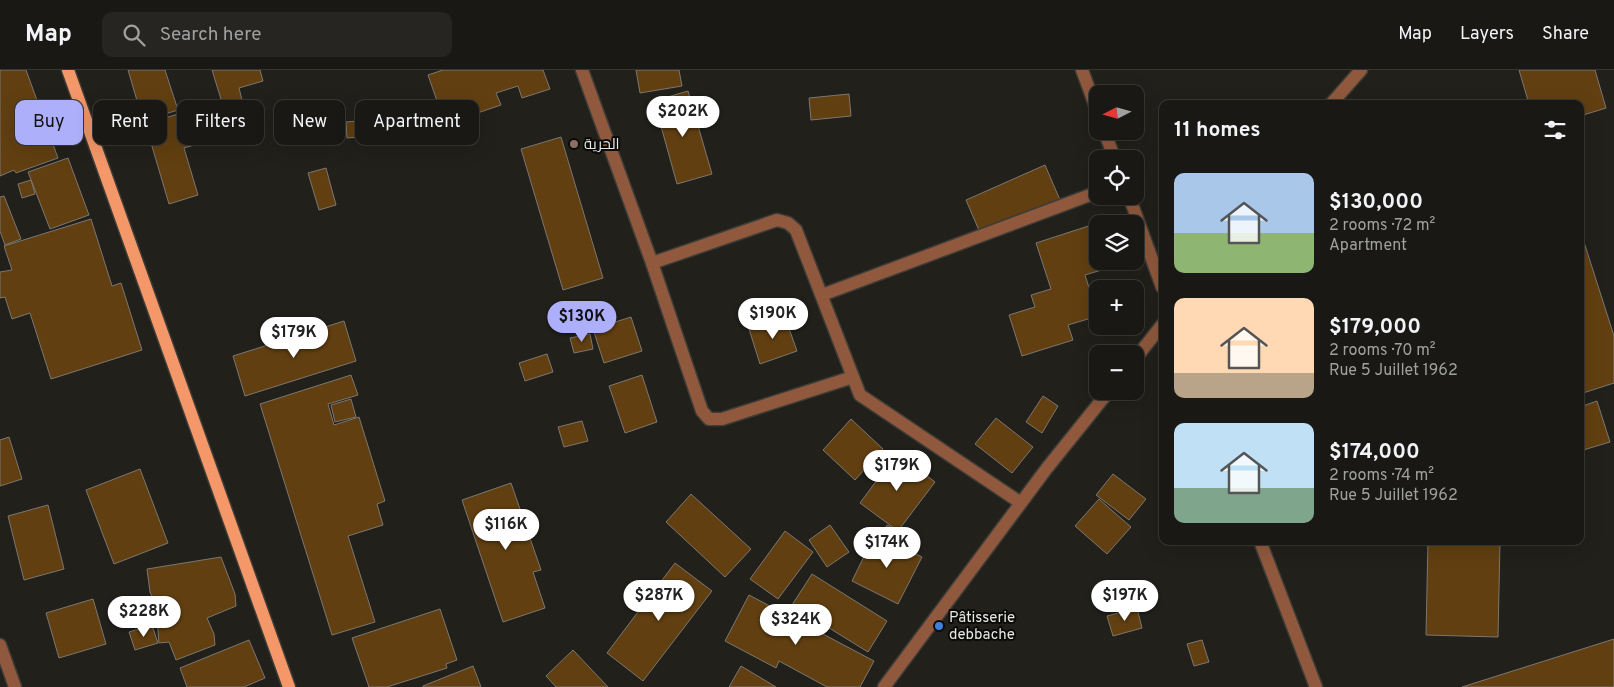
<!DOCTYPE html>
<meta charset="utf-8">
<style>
:root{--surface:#191814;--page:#262522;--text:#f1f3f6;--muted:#9fa0a0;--line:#373734;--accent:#adaffb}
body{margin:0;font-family:Overpass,Cairo,sans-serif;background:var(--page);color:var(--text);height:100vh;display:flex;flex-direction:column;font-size:19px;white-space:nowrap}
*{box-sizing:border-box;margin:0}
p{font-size:16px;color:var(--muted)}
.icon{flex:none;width:28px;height:28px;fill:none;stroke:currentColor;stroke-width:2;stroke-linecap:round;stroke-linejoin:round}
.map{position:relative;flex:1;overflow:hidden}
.sheet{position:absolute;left:1159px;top:30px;width:425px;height:445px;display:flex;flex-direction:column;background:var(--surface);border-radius:10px;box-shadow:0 5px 20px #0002,0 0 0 1px var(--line)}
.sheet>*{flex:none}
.top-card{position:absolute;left:15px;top:30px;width:475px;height:45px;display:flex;gap:10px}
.needle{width:32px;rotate:264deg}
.tools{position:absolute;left:1089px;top:15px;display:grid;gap:10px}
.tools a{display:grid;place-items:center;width:55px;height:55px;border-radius:10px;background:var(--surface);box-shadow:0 5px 20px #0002,0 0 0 1px var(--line);font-size:25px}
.price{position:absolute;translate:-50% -42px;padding:0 11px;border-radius:18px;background:#fff;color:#222;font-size:16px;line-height:32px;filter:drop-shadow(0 1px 2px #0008)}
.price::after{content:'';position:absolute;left:50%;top:30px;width:15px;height:11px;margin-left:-8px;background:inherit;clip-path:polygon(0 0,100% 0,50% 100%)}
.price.active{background:var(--accent);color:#111}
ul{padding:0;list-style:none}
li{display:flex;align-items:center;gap:15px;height:125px;padding:0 15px}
li span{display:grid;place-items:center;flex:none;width:140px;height:100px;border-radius:10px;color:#555}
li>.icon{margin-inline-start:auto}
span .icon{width:60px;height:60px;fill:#fffc;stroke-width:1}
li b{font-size:21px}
h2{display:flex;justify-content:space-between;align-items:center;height:60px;padding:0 15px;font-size:21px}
.chip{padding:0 18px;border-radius:10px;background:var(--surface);box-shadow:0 5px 20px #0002,0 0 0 1px var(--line);font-size:18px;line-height:45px}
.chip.active{background:var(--accent);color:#111}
header{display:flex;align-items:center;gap:30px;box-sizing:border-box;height:70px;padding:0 25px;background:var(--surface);border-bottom:1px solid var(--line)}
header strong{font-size:24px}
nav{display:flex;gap:28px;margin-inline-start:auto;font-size:18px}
.search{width:350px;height:45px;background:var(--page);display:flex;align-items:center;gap:12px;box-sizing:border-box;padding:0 18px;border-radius:10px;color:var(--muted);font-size:19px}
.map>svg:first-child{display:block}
.building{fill:#613f11;stroke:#7c7771}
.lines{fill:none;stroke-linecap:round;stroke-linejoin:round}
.minor-casing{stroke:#3d3c37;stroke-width:15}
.major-casing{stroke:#3d3c37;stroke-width:15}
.minor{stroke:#90593d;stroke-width:12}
.major{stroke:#f49769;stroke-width:12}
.education-dot{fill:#8d6e63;stroke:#0a0a08;stroke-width:2}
.shop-dot{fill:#3f7fe0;stroke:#0a0a08;stroke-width:2}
.labels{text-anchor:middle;stroke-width:4;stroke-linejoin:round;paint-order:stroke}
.poi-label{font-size:15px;fill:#e8e7e4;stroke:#0a0a08;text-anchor:start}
</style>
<header>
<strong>Map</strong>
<div class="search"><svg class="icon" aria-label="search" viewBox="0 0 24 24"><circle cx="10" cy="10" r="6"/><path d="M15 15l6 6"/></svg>Search here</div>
<nav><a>Map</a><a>Layers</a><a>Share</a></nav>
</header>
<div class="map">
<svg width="1614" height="617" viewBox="0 0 1614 617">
<rect width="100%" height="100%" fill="#21201b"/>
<!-- building -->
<path class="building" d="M0 0H26L58 88 16 103 14 100 0 106Z
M128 0H165L178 40 143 51Z
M212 0H260L263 11 239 18 243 34 224 39Z
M443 0H543L550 19 522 28 518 16 496 23 501 35 445 54 428 5Z
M636 0H679L682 16 640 23Z
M1519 0H1595L1606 38 1580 46V34H1529Z
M688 21 712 104 677 114 654 31Z
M849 24 851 46 811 50 809 28Z
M217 32 224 54 205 60 208 71 184 78 198 125 169 134 151 73 158 71 152 52Z
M357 51 359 67 347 68 346 52Z
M561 67 603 208 563 220 521 79Z
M68 88 89 145 50 159 28 102Z
M1045 95 1060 130 981 165 966 130Z
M326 98 336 135 319 140 308 103Z
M31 110 35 124 22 128 18 114Z
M4 126 21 169 5 175 0 161V127Z
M91 149 112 216 121 213 142 280 51 309 30 243 12 249 5 227 0 228V202L12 200 4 176Z
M1104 151V154H1098V191H1116L1118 195 1085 205 1098 246 1068 255 1073 270 1022 286 1009 245 1035 237 1031 225 1051 219 1036 173Z
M1584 172 1614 266V313L1580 324V174Z
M631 247 642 281 604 293 593 259Z
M785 247 797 281 760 294 749 259Z
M344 251 356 291 245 326 233 286Z
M590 264 593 279 574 283 570 268Z
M547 284 553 302 525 311 519 293Z
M351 305 358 325 328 334 334 355 359 347 385 431 377 434 383 455 348 466 375 552 332 565 260 334Z
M642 305 657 352 625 363 609 316Z
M1043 326 1058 336 1042 363 1026 352Z
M351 329 356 347 335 352 331 335Z
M1597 331 1610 372 1580 381V337Z
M996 348 1033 377 1012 403 975 374Z
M851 349 883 379 855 410 823 380Z
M582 351 588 371 564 377 558 357Z
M9 367 22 409 0 416V370Z
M897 383 935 412 898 461 860 433Z
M140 399 168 473 114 494 86 420Z
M1113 404 1146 429 1129 450 1096 425Z
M511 413 541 500 533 502 545 538 503 552 462 430Z
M691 424 751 479 725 507 666 452Z
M1099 429 1131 457 1107 484 1075 456Z
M48 435 64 499 24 510 8 446Z
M830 455 849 482 827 497 809 470Z
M887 455 900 462 896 472 882 465Z
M785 461 813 482 778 529 750 509Z
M875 464 922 487 898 534 852 511Z
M1428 471H1500L1498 567 1426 565Z
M221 487 235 524 236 536 207 548 214 564 215 575 176 590 169 572 159 573 156 536 150 522 147 499Z
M675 493 712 521 643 611 607 583Z
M812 504 887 551 868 582 792 535Z
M749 525 874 591 860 617H827L779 591 776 598 725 571Z
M93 529 106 574 59 588 46 543Z
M1137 538 1142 558 1113 566 1107 546Z
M440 539 457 590 446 594 447 598 387 617H369L352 568Z
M152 555 158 573 135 580 129 562Z
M1614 569V617H1462Z
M249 570 265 608 244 617H187L180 598Z
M1202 570 1209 592 1194 596 1187 574Z
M573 580 608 617H556L546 606Z
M473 596 481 617H423V616Z
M741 596 776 617H729Z"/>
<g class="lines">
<!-- minor casing -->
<g class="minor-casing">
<path id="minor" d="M582 0 652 193
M1082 0 1098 43
M1331 34 1361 0
M1104 61 1115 89
M1129 126 1162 217
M822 225 1098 122
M1135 289 1162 255
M853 307 722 349H709L702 341 652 193 777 150 788 153 796 160 860 325 1021 433
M1260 471 1316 617
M0 575 15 617
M884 617 1047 398 1109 321"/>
</g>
<!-- major casing -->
<g class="major-casing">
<path id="major" d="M68 0 289 617"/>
</g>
<!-- minor -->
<use href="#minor" class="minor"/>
<!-- major -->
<use href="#major" class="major"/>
</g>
<!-- markers -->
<circle class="education-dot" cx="574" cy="74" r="5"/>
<circle class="shop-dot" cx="939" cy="556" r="5"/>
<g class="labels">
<!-- poi labels -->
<g class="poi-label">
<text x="584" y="79">الحرية</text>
<text x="949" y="552">Pâtisserie<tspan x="949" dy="17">debbache</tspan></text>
</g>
</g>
</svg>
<div class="tools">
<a><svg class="needle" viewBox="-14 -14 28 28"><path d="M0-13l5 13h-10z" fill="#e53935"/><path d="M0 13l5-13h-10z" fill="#9fa0a0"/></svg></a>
<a><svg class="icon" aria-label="locate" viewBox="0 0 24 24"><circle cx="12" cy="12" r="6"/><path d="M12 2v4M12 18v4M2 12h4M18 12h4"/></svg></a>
<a><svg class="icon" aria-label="layers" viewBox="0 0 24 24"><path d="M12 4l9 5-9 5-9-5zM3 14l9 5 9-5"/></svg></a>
<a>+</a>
<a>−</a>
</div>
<b class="price" style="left:683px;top:68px">$202K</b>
<b class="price" style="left:773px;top:270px">$190K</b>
<b class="price active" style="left:582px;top:273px">$130K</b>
<b class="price" style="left:294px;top:289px">$179K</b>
<b class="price" style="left:897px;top:422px">$179K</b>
<b class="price" style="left:506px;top:481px">$116K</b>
<b class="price" style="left:887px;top:499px">$174K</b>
<b class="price" style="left:659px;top:552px">$287K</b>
<b class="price" style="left:1125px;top:552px">$197K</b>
<b class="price" style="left:144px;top:568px">$228K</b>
<b class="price" style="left:796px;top:576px">$324K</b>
<div class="top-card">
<a class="chip active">Buy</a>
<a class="chip">Rent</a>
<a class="chip">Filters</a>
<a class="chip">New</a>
<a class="chip">Apartment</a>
</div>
<section class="sheet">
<h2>11 homes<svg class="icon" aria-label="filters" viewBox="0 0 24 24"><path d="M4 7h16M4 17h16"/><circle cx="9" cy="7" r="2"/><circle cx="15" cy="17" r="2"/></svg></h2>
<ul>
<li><span style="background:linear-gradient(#a9c7e8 60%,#8fb573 0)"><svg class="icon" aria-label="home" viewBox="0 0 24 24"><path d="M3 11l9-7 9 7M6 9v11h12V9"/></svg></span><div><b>$130,000</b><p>2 rooms · 72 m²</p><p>Apartment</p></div></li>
<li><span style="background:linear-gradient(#ffd9b3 75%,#b9a48a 0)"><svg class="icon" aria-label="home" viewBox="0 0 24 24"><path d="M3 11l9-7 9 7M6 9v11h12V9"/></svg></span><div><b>$179,000</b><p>2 rooms · 70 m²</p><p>Rue 5 Juillet 1962</p></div></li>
<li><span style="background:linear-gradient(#bfe0f5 65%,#7fa58c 0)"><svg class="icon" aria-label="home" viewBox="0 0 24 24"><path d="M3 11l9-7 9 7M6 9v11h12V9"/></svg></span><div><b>$174,000</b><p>2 rooms · 74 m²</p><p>Rue 5 Juillet 1962</p></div></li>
</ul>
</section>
</div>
